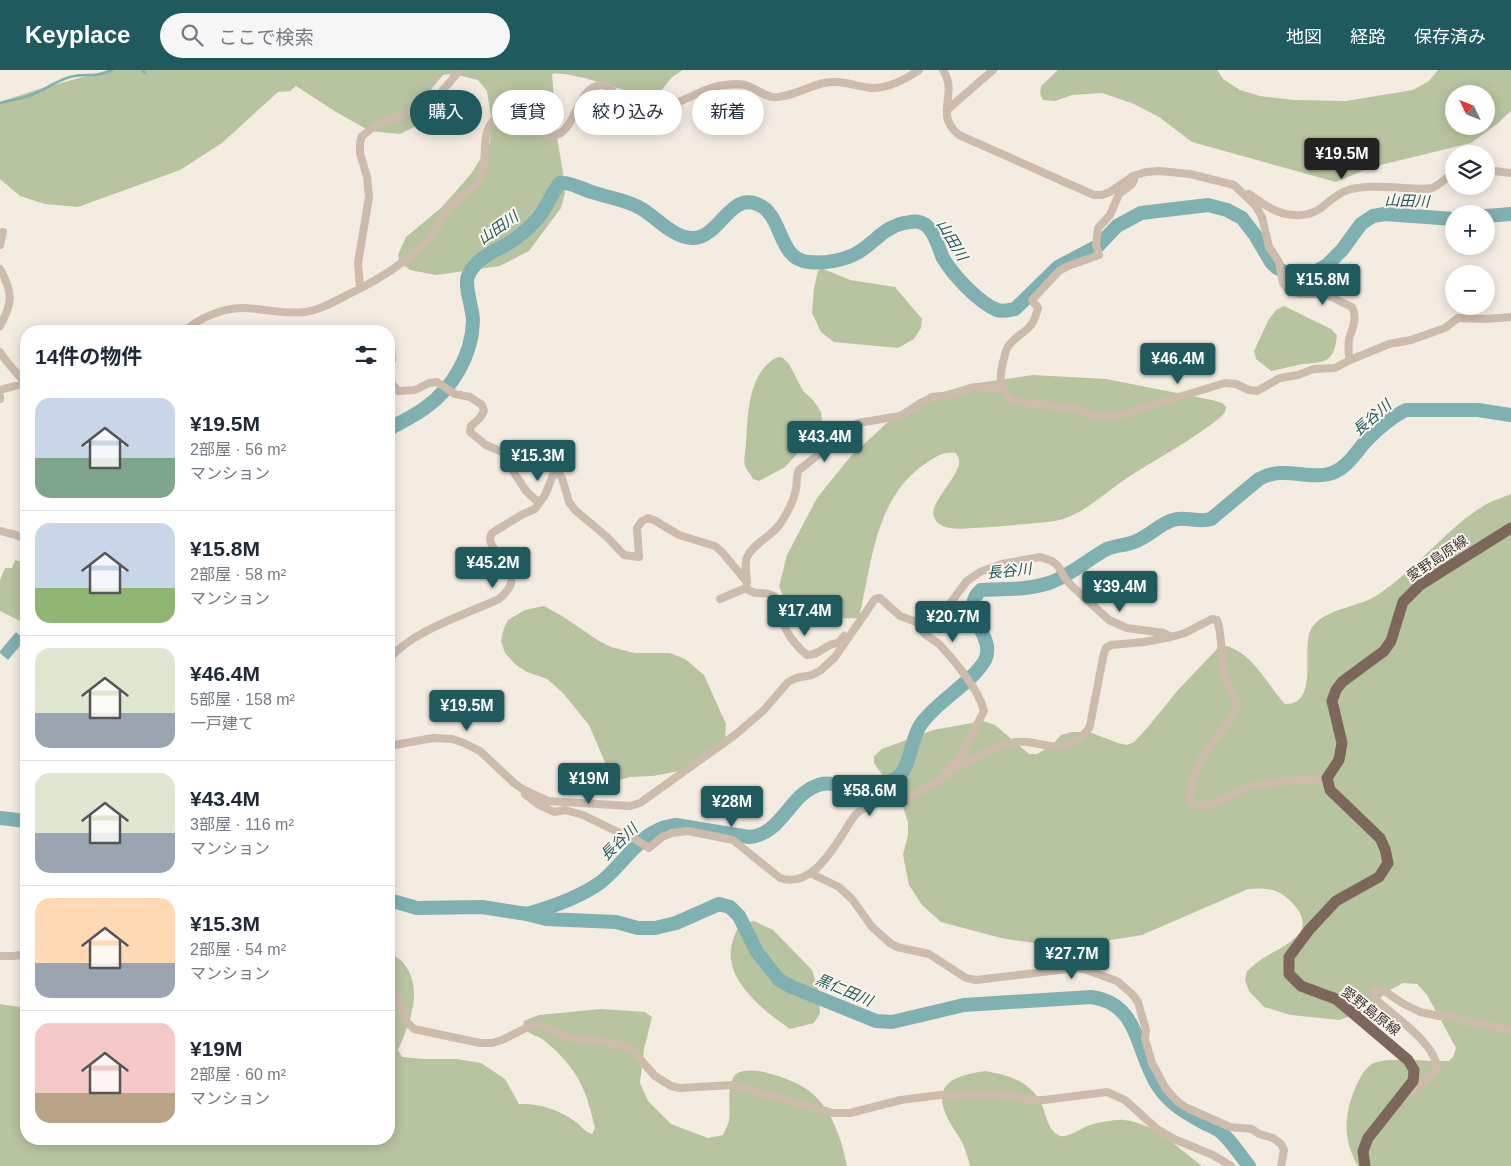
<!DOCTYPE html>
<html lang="ja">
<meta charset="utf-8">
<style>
:root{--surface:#fff;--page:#f6f6f7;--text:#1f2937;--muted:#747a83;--line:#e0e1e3;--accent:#1f5a5e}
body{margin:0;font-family:Helvetica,"Noto Sans JP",sans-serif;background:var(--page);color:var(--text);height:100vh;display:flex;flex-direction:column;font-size:19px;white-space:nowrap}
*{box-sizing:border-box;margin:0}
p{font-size:16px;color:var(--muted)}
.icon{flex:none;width:28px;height:28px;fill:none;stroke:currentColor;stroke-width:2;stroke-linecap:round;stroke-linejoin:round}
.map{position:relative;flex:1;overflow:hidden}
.details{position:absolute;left:20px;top:255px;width:375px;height:820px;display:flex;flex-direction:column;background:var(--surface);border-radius:20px;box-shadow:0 2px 12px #0003}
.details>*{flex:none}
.hud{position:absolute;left:410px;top:20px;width:475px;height:45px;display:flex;gap:10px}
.needle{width:32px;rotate:313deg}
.fabs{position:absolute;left:1445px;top:15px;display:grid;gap:10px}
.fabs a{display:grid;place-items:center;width:50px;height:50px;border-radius:50%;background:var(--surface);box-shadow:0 2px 12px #0003;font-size:25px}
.price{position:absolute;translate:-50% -42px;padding:0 11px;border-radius:5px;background:var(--accent);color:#fff;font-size:16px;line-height:32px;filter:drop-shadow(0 1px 2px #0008)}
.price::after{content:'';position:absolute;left:50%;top:30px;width:15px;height:11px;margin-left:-8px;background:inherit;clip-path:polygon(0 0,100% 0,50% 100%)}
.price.active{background:#222;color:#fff}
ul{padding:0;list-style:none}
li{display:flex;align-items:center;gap:15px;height:125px;padding:0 15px}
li+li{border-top:1px solid var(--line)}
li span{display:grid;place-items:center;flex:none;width:140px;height:100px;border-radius:15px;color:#555}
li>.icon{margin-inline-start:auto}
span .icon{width:60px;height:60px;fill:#fffc;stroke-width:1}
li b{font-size:21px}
h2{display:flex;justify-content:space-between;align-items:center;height:60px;padding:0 15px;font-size:21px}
.pill{padding:0 18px;border-radius:22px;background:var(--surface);box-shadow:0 2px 12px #0003;font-size:18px;line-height:45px}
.pill.active{background:var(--accent);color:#fff}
header{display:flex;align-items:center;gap:30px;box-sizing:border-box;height:70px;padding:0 25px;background:var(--accent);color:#fff}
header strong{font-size:24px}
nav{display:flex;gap:28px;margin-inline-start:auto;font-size:18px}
.search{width:350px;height:45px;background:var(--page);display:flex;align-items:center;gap:12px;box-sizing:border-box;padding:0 18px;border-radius:28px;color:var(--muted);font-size:19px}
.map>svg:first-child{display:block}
.green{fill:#b8c4a0;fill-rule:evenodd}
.water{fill:#7fb0b2}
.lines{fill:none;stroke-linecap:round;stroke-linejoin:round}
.stream{stroke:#7fb0b2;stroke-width:2.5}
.river{stroke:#7fb0b2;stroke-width:14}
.minor{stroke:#cdbbac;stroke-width:8}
.primary{stroke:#7d675c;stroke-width:11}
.labels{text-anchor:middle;stroke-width:4;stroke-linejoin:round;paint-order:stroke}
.street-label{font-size:14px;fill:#3b302b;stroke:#fbf5ee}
.water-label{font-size:15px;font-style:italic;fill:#1f5a5e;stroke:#fbf5ee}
</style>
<header>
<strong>Keyplace</strong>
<div class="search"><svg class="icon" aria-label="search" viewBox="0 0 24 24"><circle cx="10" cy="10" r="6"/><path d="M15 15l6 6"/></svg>ここで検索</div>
<nav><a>地図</a><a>経路</a><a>保存済み</a></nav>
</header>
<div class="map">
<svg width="1511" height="1096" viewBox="0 0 1511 1096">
<rect width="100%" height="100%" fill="#f4ebe1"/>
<!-- green -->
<path class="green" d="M108 0H683L672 7 662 20 645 27C626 21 568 0 552 4L557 67 563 103 565 123 561 138 529 181 500 196 436 205 410 200 400 192 398 185 406 167 441 138 471 104 490 73 491 47 487 21 478 10 453 4 443 5 432 18 427 31 432 45 429 50 400 64 370 61 336 42 296 16 290 21 278 22 222 73 180 100 78 137 45 134 20 126 0 109V32L36 20Z
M1058 0H1217L1223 9 1240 20 1260 26 1294 30 1346 31 1413 20 1429 11 1438 0H1511V41L1497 54 1471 73 1372 97 1336 112 1192 72 1159 47 1134 34 1102 23 1072 25 1055 31 1043 30 1040 24 1041 16ZM1454 24H1486V56H1454Z
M821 198 850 210 895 217 922 249 921 258 914 269 898 278 834 272 821 262 812 243 814 218 818 201Z
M1284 236 1331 259 1337 265C1334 292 1327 292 1303 294 1292 296 1281 299 1271 301L1256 289 1254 281 1269 249 1276 240Z
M778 287 783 288 789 294 803 321 813 330 821 342 822 351 812 368 785 397 759 411 753 409C751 405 747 400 745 396 743 390 746 379 746 373 748 344 748 301 778 287Z
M1033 305 1106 309 1212 330 1222 333 1226 337 1225 342 1222 346C1193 370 1159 387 1127 408 1106 422 1087 441 1063 449 1054 452 1045 452 1036 453 1015 455 993 457 972 458 960 459 939 461 934 447 928 433 962 405 959 389 958 387 957 385 956 383 944 381 937 386 928 392 875 425 872 493 859 548 836 549 806 549 787 531 784 528 782 522 779 517L787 485 817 428 851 386 888 352 919 329 971 314Z
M1511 424V1096H1358C1342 1068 1344 1045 1356 1016 1360 1008 1365 998 1372 994 1386 986 1432 992 1449 991L1453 987 1456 978 1427 925 1417 914 1403 913 1388 921 1366 941 1339 950 1291 945 1264 937 1249 921 1245 910 1247 901C1252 897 1257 892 1262 889 1275 880 1291 875 1300 862 1310 847 1290 828 1278 822 1269 818 1258 818 1248 819L1142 865 1099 872 1046 875 1001 868 941 852 922 835 909 815 903 785 908 765V752L901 731 874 693V686L882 679 933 660 983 651 995 655 1029 684H1037L1052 675 1061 665 1072 662H1089L1118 673 1127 675 1134 672 1148 657 1178 620 1218 578 1227 576C1232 578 1237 580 1241 583 1257 593 1272 620 1285 634 1322 634 1298 575 1313 556 1326 539 1357 537 1374 527 1380 524 1385 519 1390 516 1423 491 1448 458 1483 436 1491 431 1502 428 1511 424Z
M15 490 26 493V554L0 541V510L5 498H12Z
M544 536 562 546 599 571 611 577 635 583H670L685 589 704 605 726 654 725 669 684 700 653 706 630 707 619 710 611 706 589 655 563 623 547 609 527 602 516 595 505 583 501 571 504 558 508 550 525 540Z
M754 851 773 860 812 900 819 923 820 943 814 953 790 959C763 940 720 908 733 870 737 857 741 853 754 851Z
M389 882C393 885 398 888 402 891 425 918 410 952 398 980L402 987 423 989H457L481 993 505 1009 519 1034C539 1033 560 1040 576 1052 582 1057 585 1062 592 1064L595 1058C586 1018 577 998 545 971 537 964 531 967 523 957L524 951 539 945 601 939 645 942 652 947 644 979 640 1013 648 1031 671 1054 708 1068 723 1065C725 1060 728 1055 729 1051 731 1037 726 1017 735 1005 740 999 757 1000 764 1002 780 1006 801 1013 813 1024 833 1042 842 1071 847 1096H0V934L26 938V1069H389Z
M985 1001C1007 1005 1028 1010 1040 1031 1046 1041 1046 1058 1058 1065 1066 1070 1081 1058 1090 1055 1097 1053 1116 1049 1124 1050 1154 1053 1178 1078 1202 1096H970C968 1089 966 1081 963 1074 959 1066 953 1059 949 1051 930 1014 953 1006 985 1001Z"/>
<!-- water -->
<path class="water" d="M16 562 25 570 8 590 0 583V581Z"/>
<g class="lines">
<!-- stream -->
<path class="stream" d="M142 0 145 3
M0 33C10 30 21 29 31 25 44 20 56 11 70 7 87 2 93 9 112 0"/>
<!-- river -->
<path class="river" d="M1486 146 1511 144
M389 359C401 352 414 346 425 338 453 318 472 285 473 251 473 238 464 217 468 206 476 186 500 180 515 169 523 163 532 155 538 148 547 137 551 124 560 113 572 112 581 119 592 122 609 128 627 130 642 139 658 149 675 169 694 168 719 167 730 123 757 134 784 144 777 190 809 192 824 194 845 190 857 183 875 173 882 158 904 153 911 152 916 150 922 153 934 158 938 177 943 188 953 205 978 232 997 240 1003 242 1009 240 1015 239L1058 197 1098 176 1117 156 1141 143 1208 135 1227 140 1242 148 1255 165 1271 192 1277 198 1290 204H1311L1327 195 1342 180 1361 154 1373 146 1385 144 1454 149
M0 748 26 751
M389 830 417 838 482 837 527 844 546 849 616 852 638 858H655L676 853 719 834 730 837 739 846 757 882 779 910 792 917 876 951 892 952 964 935 1091 927C1140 933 1136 983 1158 1016 1171 1035 1186 1043 1206 1054 1211 1056 1218 1059 1222 1063 1232 1072 1240 1085 1249 1096
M527 844C552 837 579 828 601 812 619 798 635 772 654 762 661 758 668 756 676 755L749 767C781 765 789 726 816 716 829 710 843 717 856 718 869 719 890 715 899 706 911 695 911 667 921 654 937 631 973 612 985 590 997 565 956 543 981 520 1003 519 1028 520 1049 513 1069 506 1086 491 1105 480 1114 475 1124 476 1134 472 1149 467 1159 454 1173 450 1186 446 1199 453 1211 449L1259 409C1284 395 1310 411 1332 403 1347 398 1356 382 1366 371 1377 360 1391 347 1406 340H1478L1511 345"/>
<!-- minor -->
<path class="minor" d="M943 0C959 25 933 44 959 65L1094 125H1102L1110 122 1133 106 1146 102 1159 101 1190 104 1234 115 1255 135 1262 147 1269 177 1279 192 1283 213 1288 220 1300 224H1325L1352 237C1358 248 1352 259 1349 269 1348 277 1348 283 1350 290
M947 40 993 0
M1486 100 1511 103
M1133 106 1134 110 1132 114 1119 124 1110 145 1098 158 1096 175 1099 185 1068 196 1059 201 1032 230 1038 238C1031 265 1024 257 1010 274 1005 279 1005 286 1003 292 999 309 999 319 1012 331L1072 338 1100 348 1119 345 1225 313 1236 314 1249 320 1257 321 1280 308 1298 305 1314 299 1335 298 1350 290 1389 274 1411 270 1445 258 1458 248 1486 249 1511 247
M1249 124C1263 134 1276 144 1294 145 1323 147 1325 128 1348 120 1365 115 1388 117 1405 118 1414 118 1423 120 1432 118 1440 115 1447 107 1454 102
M0 175 3 162
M0 199C13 223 13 232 0 256
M360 218 358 193 369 127 367 107 360 83V72L362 66 377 54 423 38 432 33 460 0
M185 261C198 248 224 238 242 238 263 238 284 245 305 242 321 240 337 230 351 223 380 209 410 190 431 166 439 157 443 145 451 136 460 126 475 119 480 108 490 89 478 64 496 48 523 25 534 82 562 62 577 51 579 17 601 15 616 14 617 41 640 42 671 43 696 18 725 15 733 14 741 13 748 16 757 19 762 25 772 27 787 29 809 16 824 13 841 9 857 17 873 18 890 18 906 9 919 0
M389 277 391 276 392 290 389 298
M0 282 7 292 25 313
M389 310 398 321 415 320 429 313 437 312 455 324 470 327 482 335 484 341 480 348 471 356 470 362 486 375 502 382 506 386 513 401 526 421 539 433
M0 320 26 313
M0 327V329
M0 461 16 465 26 470
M746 518C755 527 767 520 775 527 783 535 781 548 785 557 789 567 799 579 807 585 819 586 828 572 838 573L844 566
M720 529 746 518C749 508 743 497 747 487 754 472 774 466 782 451 787 443 793 432 795 423 798 415 795 408 799 400L858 353 900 346 932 327 951 325 974 317 1002 319
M919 553C921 566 932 567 940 575 955 591 979 620 984 641L963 682 944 701
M389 589C414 560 464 545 499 529 537 497 479 482 492 463L523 444 535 439 545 425 555 400 562 408 569 432 575 440 607 467 624 485 639 487 637 458 642 451 648 448 654 450 679 465 715 476 722 482 747 512
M389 676 433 668 452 669 464 673 480 681 514 713 524 720 548 731 630 736 640 733 735 665 764 640 788 612 796 608 812 605 821 600 835 587 875 529 880 528 900 546 919 553 942 544 967 511 980 502 1002 494 1040 487 1052 491 1058 496 1066 510 1074 518 1109 550 1127 558 1164 563 1170 566
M524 720 525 724 539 735 554 742 565 740 583 745 624 765 633 768 649 778 662 767 672 763 688 761 733 770 780 808C809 818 829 785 843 764 848 756 852 746 861 740 875 729 893 735 908 728 944 711 975 679 1016 672 1037 669 1053 684 1075 671 1080 668 1086 663 1089 658 1091 653 1092 645 1093 639 1097 620 1100 602 1104 583L1106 578 1111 575 1144 572 1171 567 1185 563 1212 549 1217 550C1224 569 1219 591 1226 611 1229 621 1238 628 1235 639 1229 655 1216 667 1206 681 1196 695 1191 714 1189 731L1193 735C1198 735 1204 736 1209 734 1224 730 1237 720 1253 716 1277 709 1303 712 1327 708
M812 804 839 817 852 829 872 857 890 873 897 877 929 884 966 908 976 910 1076 898 1084 899 1117 911 1132 924 1138 932 1146 960 1145 969 1152 993 1166 1019 1178 1032 1185 1037 1230 1057 1252 1059 1259 1064 1273 1068 1281 1074 1284 1080 1281 1096
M0 886H14L26 884
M389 916 399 932 407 952 414 959 480 973H492L502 970 530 956H541L569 968 593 970 625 976 633 981 655 1006 671 1016 680 1018 733 1015 833 1043H850L901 1030 940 1025 1003 1024 1028 1030H1044L1107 1022 1125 1030 1157 1059 1174 1069 1213 1085 1231 1096
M1407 1024 1425 1011 1437 998C1436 974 1393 945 1375 929L1374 923 1377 919 1383 920 1402 933 1420 942 1439 946 1447 945 1473 953 1511 960"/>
<!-- primary -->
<path class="primary" d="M1365 1096 1363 1081 1368 1068 1413 1011 1414 1000 1408 990 1336 929 1301 916 1289 904V887L1309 860 1336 831 1379 807 1388 793 1385 779 1380 768 1330 720 1327 708 1339 690 1342 673 1332 631 1336 620 1342 612 1384 581 1391 571 1403 532 1420 515 1511 458"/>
</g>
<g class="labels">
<!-- street labels -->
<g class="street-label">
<text transform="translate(1437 488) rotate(-34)" y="5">愛野島原線</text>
<text transform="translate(1371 941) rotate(38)" y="5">愛野島原線</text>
</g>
<!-- water labels -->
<g class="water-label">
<text transform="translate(1407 131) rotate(2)" y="5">山田川</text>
<text transform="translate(498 158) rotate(-35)" y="5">山田川</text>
<text transform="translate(952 170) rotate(59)" y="5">山田川</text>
<text transform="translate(1372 348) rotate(-41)" y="5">長谷川</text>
<text transform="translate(1009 501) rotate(-6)" y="5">長谷川</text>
<text transform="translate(619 772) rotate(-44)" y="5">長谷川</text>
<text transform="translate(844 920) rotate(23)" y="5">黒仁田川</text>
</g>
</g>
</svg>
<div class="fabs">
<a><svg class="needle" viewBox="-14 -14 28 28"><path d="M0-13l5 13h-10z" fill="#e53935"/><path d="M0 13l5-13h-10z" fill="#747a83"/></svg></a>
<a><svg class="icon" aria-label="layers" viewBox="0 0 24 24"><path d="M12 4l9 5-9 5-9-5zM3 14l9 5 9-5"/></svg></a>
<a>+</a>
<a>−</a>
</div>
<b class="price active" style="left:1342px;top:110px">¥19.5M</b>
<b class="price" style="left:1323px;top:236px">¥15.8M</b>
<b class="price" style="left:1178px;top:315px">¥46.4M</b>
<b class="price" style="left:825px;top:393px">¥43.4M</b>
<b class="price" style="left:538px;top:412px">¥15.3M</b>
<b class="price" style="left:493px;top:519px">¥45.2M</b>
<b class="price" style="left:1120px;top:543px">¥39.4M</b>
<b class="price" style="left:805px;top:567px">¥17.4M</b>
<b class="price" style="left:953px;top:573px">¥20.7M</b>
<b class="price" style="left:467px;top:662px">¥19.5M</b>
<b class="price" style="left:589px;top:735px">¥19M</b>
<b class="price" style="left:870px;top:747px">¥58.6M</b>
<b class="price" style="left:732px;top:758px">¥28M</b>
<b class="price" style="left:1072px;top:910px">¥27.7M</b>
<div class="hud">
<a class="pill active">購入</a>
<a class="pill">賃貸</a>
<a class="pill">絞り込み</a>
<a class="pill">新着</a>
</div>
<section class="details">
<h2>14件の物件<svg class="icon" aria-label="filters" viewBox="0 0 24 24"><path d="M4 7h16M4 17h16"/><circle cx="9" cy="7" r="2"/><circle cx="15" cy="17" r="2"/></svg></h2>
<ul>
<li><span style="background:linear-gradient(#c9d6e8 60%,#7fa58c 0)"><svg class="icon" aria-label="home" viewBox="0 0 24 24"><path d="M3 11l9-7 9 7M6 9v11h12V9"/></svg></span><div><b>¥19.5M</b><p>2部屋 · 56 m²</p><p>マンション</p></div></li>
<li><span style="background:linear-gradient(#c9d6e8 65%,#8fb573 0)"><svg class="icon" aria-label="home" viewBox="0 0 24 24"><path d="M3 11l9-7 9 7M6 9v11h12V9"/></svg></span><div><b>¥15.8M</b><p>2部屋 · 58 m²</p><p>マンション</p></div></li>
<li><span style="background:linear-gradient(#dfe7d0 65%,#9aa5b1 0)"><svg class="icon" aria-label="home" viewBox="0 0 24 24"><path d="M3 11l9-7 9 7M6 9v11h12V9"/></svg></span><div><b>¥46.4M</b><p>5部屋 · 158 m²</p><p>一戸建て</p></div></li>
<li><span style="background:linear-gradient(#dfe7d0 60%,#9aa5b1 0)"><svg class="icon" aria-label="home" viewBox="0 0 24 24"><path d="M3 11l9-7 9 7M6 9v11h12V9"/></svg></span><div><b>¥43.4M</b><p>3部屋 · 116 m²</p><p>マンション</p></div></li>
<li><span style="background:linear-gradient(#ffd9b3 65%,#9aa5b1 0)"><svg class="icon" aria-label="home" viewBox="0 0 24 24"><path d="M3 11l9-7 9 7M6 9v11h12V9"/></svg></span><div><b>¥15.3M</b><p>2部屋 · 54 m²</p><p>マンション</p></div></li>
<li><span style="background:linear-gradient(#f6c9c9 70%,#b9a48a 0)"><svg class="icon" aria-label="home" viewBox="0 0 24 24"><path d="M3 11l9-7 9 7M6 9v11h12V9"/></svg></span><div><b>¥19M</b><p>2部屋 · 60 m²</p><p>マンション</p></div></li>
</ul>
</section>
</div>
